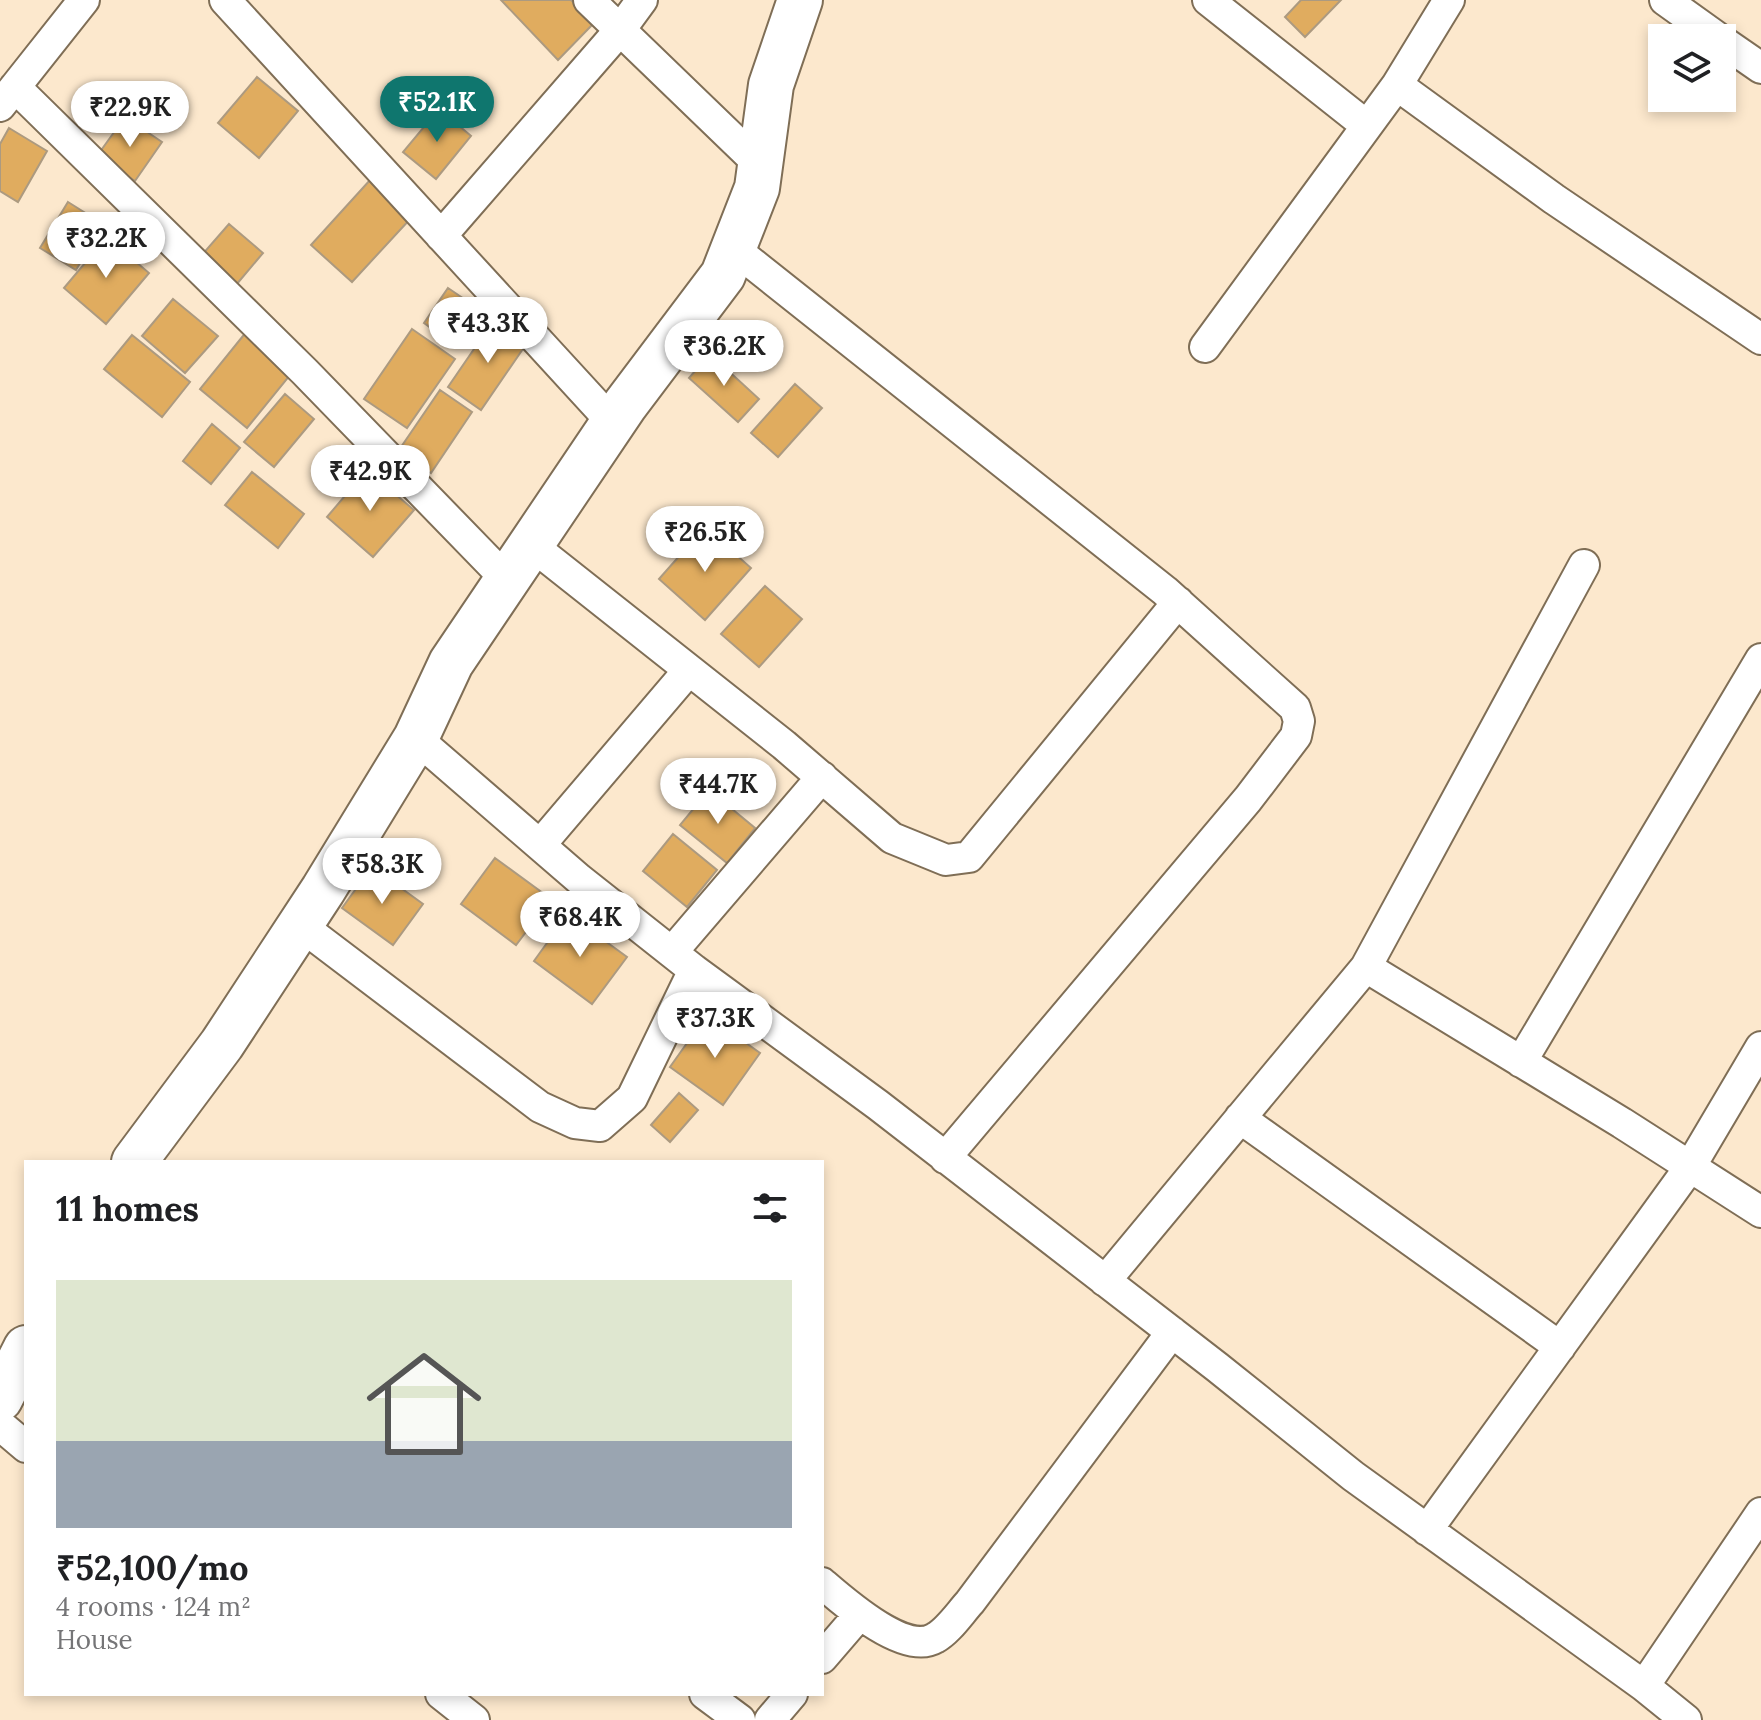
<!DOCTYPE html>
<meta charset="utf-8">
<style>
:root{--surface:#fff;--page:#f2f2f2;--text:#202124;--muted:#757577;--line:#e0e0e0;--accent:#0f766e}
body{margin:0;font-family:Lora,serif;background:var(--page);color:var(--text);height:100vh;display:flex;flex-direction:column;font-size:30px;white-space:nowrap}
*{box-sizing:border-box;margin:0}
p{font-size:26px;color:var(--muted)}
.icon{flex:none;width:44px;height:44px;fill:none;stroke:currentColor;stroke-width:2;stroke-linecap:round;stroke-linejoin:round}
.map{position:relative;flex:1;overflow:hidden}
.sheet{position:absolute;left:24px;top:1160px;width:800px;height:536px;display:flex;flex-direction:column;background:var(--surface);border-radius:0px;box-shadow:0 4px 12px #0003}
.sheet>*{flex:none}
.buttons{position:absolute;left:1648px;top:24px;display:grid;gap:16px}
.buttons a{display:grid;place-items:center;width:88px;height:88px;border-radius:0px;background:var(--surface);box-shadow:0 4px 12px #0003;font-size:40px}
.price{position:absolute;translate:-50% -68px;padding:0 18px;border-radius:28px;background:#fff;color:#222;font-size:26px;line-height:52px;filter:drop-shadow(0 2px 4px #0008)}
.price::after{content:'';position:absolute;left:50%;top:48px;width:24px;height:18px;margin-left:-12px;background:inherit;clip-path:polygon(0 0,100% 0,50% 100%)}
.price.current{background:var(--accent);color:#fff}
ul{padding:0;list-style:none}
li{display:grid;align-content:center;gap:16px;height:424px;padding:0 32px}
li+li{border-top:2px solid var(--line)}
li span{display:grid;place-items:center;height:248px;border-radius:0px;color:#555}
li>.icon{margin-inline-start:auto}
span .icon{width:144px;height:144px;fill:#fffc;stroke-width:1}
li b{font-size:34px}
h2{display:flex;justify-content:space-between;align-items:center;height:96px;padding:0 32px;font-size:34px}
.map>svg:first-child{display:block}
.building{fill:#e0ac5f;stroke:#ac9a80;stroke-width:2}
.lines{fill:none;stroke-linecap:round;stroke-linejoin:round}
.street-casing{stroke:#7f6e56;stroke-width:34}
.secondary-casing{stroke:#7f6e56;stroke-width:48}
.street{stroke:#fff;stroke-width:30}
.secondary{stroke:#fff;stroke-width:44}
</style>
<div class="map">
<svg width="1761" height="1720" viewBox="0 0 1761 1720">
<rect width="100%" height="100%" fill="#fce8cd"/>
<!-- building -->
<path class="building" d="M501 0H571L594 23 558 60Z
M1301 0H1341L1305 37 1285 17Z
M257 77 298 111 259 158 218 123Z
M439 109 471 136 436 179 403 152Z
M125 117 162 142 135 181 97 156Z
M9 128 47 151 18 202 0 191V144Z
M371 179 412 217 352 282 311 245Z
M68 202 103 224 76 270 40 248Z
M229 224 263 253 236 285 201 256Z
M107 237 149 273 106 324 64 288Z
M448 288 470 303 446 339 424 323Z
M173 299 218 336 185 373 142 336Z
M494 320 527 343 481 410 448 387Z
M412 329 455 359 407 428 364 399Z
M247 331 295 369 247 428 200 389Z
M132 335 190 382 162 417 104 369Z
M710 354 759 399 738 422 689 378Z
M795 384 822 408 778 457 751 433Z
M440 390 472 412 431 473 399 450Z
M285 394 314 419 274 467 244 442Z
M212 424 240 448 211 484 183 461Z
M367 470 414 510 373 557 327 517Z
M252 472 304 514 278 548 225 505Z
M705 527 751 568 705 620 659 579Z
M765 586 802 619 759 667 721 634Z
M709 790 755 828 727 863 680 825Z
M673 834 717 870 687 907 643 871Z
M495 858 551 899 516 945 461 904Z
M372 867 423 904 393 945 342 908Z
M568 914 627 957 592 1004 534 961Z
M707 1015 760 1053 723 1105 670 1067Z
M679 1093 698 1110 670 1142 651 1125Z"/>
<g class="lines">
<!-- street casing -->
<g class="street-casing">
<path id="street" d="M225 0 613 423
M589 0 760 165
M1208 0 1367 126
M1665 0 1718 38
M1722 41 1761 68
M1397 85 1554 199 1761 339
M15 87 305 372 507 580
M0 106 84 0
M441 236 620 30 642 0
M733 248 1165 591 1295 708 1299 721 1296 736 1248 799 945 1158
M1205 347 1397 85 1449 0
M530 544 784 745 892 838 946 860 969 857 1178 602
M416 738 579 879 694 970 878 1105 1217 1367 1353 1476 1644 1686 1686 1720
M540 845 689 670
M300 925 540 1107 575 1123 600 1126 632 1098 694 970
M672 952 822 777
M1366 967 1622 1123 1761 1212
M1521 1062 1761 659
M1240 1118 1560 1347
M1105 1281 1366 967 1584 565
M0 1425 26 1447
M1427 1530 1690 1167 1761 1047
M822 1583C844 1602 905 1656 935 1638 948 1631 960 1613 970 1602L1172 1332
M822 1658 859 1615
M1644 1686 1761 1513
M441 1694 474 1720
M705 1694 740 1720
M770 1720 792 1694"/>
</g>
<!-- secondary casing -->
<g class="secondary-casing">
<path id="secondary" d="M134 1162 222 1044 323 890 416 738 451 663 625 405 723 275 757 188 771 85 800 0
M0 1399 26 1348"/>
</g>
<!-- street -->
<use href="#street" class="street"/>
<!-- secondary -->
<use href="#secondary" class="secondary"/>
</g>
</svg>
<div class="buttons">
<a><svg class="icon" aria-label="layers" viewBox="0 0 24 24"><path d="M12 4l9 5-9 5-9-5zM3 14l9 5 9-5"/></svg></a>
</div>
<b class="price current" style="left:437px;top:144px">₹52.1K</b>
<b class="price" style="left:130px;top:149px">₹22.9K</b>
<b class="price" style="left:106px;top:280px">₹32.2K</b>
<b class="price" style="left:488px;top:365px">₹43.3K</b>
<b class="price" style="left:724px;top:388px">₹36.2K</b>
<b class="price" style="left:370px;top:513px">₹42.9K</b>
<b class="price" style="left:705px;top:574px">₹26.5K</b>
<b class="price" style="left:718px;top:826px">₹44.7K</b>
<b class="price" style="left:382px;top:906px">₹58.3K</b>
<b class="price" style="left:580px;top:959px">₹68.4K</b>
<b class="price" style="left:715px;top:1060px">₹37.3K</b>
<section class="sheet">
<h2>11 homes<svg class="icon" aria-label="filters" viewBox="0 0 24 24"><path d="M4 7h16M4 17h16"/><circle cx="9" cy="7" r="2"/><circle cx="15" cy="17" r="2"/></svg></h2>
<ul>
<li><span style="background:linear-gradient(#dfe7d0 65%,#9aa5b1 0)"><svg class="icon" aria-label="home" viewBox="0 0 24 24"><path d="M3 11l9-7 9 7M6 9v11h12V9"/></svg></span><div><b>₹52,100/mo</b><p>4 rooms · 124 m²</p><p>House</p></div></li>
</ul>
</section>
</div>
